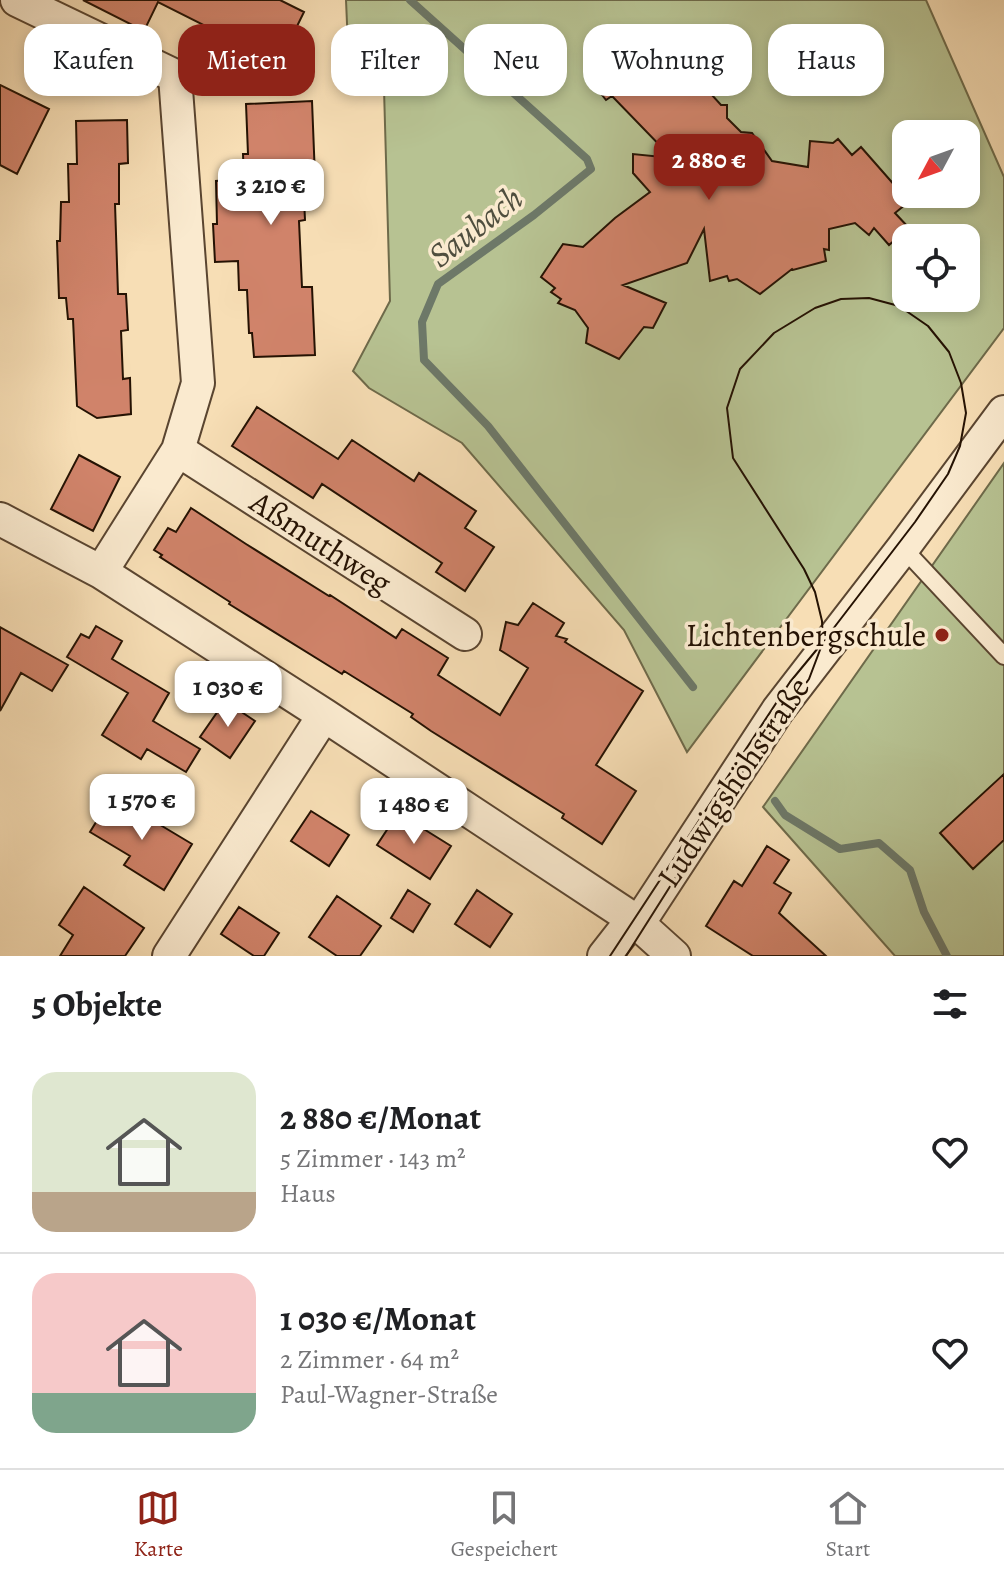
<!DOCTYPE html>
<html lang="de">
<meta charset="utf-8">
<style>
:root{--surface:#fff;--page:#f6f6f6;--text:#202124;--muted:#757577;--line:#e0e0e0;--accent:#8f2418}
body{margin:0;font-family:Alegreya,serif;background:var(--page);color:var(--text);height:100vh;display:flex;flex-direction:column;font-size:30px;white-space:nowrap}
*{box-sizing:border-box;margin:0}
p{font-size:26px;color:var(--muted)}
.icon{flex:none;width:44px;height:44px;fill:none;stroke:currentColor;stroke-width:2;stroke-linecap:round;stroke-linejoin:round}
.map{position:relative;height:956px;overflow:hidden}
.details{display:flex;flex-direction:column;background:var(--surface);flex:1}
.details>*{flex:none}
.top-card{position:absolute;left:24px;top:24px;width:956px;height:72px;display:flex;gap:16px}
.needle{width:52px;rotate:229deg}
.controls{position:absolute;left:892px;top:120px;display:grid;gap:16px}
.controls a{display:grid;place-items:center;width:88px;height:88px;border-radius:16px;background:var(--surface);box-shadow:0 4px 12px #0003;font-size:40px}
.price{position:absolute;translate:-50% -68px;padding:0 18px;border-radius:16px;background:#fff;color:#222;font-size:26px;line-height:52px;filter:drop-shadow(0 2px 4px #0008)}
.price::after{content:'';position:absolute;left:50%;top:48px;width:24px;height:18px;margin-left:-12px;background:inherit;clip-path:polygon(0 0,100% 0,50% 100%)}
.price.on{background:var(--accent);color:#fff}
ul{padding:0;list-style:none}
li{display:flex;align-items:center;gap:24px;height:200px;padding:0 32px}
li+li{border-top:2px solid var(--line)}
li span{display:grid;place-items:center;flex:none;width:224px;height:160px;border-radius:24px;color:#555}
li>.icon{margin-inline-start:auto}
span .icon{width:96px;height:96px;fill:#fffc;stroke-width:1}
li b{font-size:34px}
h2{display:flex;justify-content:space-between;align-items:center;height:96px;padding:0 32px;font-size:34px}
.tag{padding:0 28px;border-radius:24px;background:var(--surface);box-shadow:0 4px 12px #0003;font-size:28px;line-height:72px}
.tag.on{background:var(--accent);color:#fff}
.tabs{display:flex;justify-content:space-around;align-items:center;height:112px;border-top:2px solid var(--line);background:var(--surface);font-size:22px;color:var(--muted)}
.tabs a{display:grid;justify-items:center;gap:4px}
.tabs .on{color:var(--accent)}
.map>svg:first-child{display:block}
.green{fill:#b7c292;stroke:#6e6a4a;stroke-width:2;fill-rule:evenodd}
.lines{fill:none;stroke-linecap:round;stroke-linejoin:round}
.stream{stroke:#6d7868;stroke-width:8}
.building{fill:#d0836a;stroke:#251203;stroke-width:2}
.lane-casing{stroke:#5a4530;stroke-width:20}
.street-casing{stroke:#5a4530;stroke-width:36}
.lane{stroke:#faeacf;stroke-width:16}
.street{stroke:#faeacf;stroke-width:32}
.tram{stroke:#251203;stroke-width:2}
.poi-dot{fill:#8f2418;stroke:#faeacf;stroke-width:3}
.labels{text-anchor:middle;stroke-width:7;stroke-linejoin:round;paint-order:stroke}
.street-label{font-size:32px;fill:#251203;stroke:#faeacf}
.poi-label{font-size:32px;fill:#251203;stroke:#faeacf;text-anchor:end}
.water-label{font-size:34px;font-style:italic;fill:#4f4e3e;stroke:#faeacf}
</style>
<div class="map">
<svg width="1004" height="956" viewBox="0 0 1004 956">
<rect width="100%" height="100%" fill="#f7deb5"/>
<filter id="stains"><feTurbulence type="fractalNoise" baseFrequency=".0025" numOctaves="4"/><feColorMatrix values="0 0 0 0 .2 0 0 0 0 .09 0 0 0 0 .02 0 0 0 .5 -.17"/></filter>
<radialGradient id="worn" r=".72"><stop offset=".6" stop-color="#630" stop-opacity="0"/><stop offset="1" stop-color="#630" stop-opacity=".3"/></radialGradient>
<!-- green -->
<path class="green" d="M346 0H926L1004 177V328L687 752 624 630 462 443 369 388 353 371 390 301 384 89H344L349 70ZM906 134H966V194H906ZM906 238H966V298H906Z
M1004 463V956H895L763 807Z"/>
<g class="lines">
<!-- stream -->
<path class="stream" d="M410 0 587 159 591 169 534 215 438 284 422 322 424 360 488 426 693 687
M775 801 785 815 840 849 879 843 910 870 924 912 947 956"/>
</g>
<!-- building -->
<path class="building" d="M83 0H280L304 12 279 63 158 2 144 31Z
M607 34 620 48 637 51 643 47 664 50 698 87 702 84 721 105H727V118L741 132 752 133 772 161 808 167 810 141 833 143 838 139 852 155 861 147 897 188 906 190V204L895 213 909 228 889 245 874 228 869 235 855 223 829 229V250L824 249 826 261 793 270 792 269 760 294 737 279 729 281 727 276 710 281 704 229 687 263 623 285 666 303 653 328 644 327 619 359 586 343 588 328 575 310 558 303 561 299 551 292 555 288 541 277 563 244 583 247 615 218 650 192 633 173V154L672 158 612 96 606 100 591 81 596 76 595 44Z
M0 85 49 109 17 174 0 165Z
M312 101 315 177H303L305 220 299 221 302 287H312L315 355 254 357 252 333H249L247 290H239L238 261 215 262 213 224H217L216 181 244 179 243 154H248L246 104Z
M127 120 128 163 119 164V204H115L118 294H126L128 330 121 331 123 379 130 378 131 414 97 418 77 406 73 319H68L66 298H59L57 241H60L61 202H69L68 164H77L76 121Z
M257 407 338 459 352 440 414 481 419 473 476 511 465 528 494 547 465 591 436 572 442 563 322 484 313 498 232 446Z
M79 455 120 477 93 531 51 509Z
M191 508 246 544 329 596 330 595 396 638 402 629 448 658 438 675 500 715 528 668 500 650 506 622 518 625 533 603 564 623 556 636 567 639 565 642 643 691 596 765 636 791 602 844 562 818 564 814 431 731 411 717 413 714 344 671 342 674 229 604 230 602 160 557 162 555 154 550 168 528 176 532Z
M96 626 122 641 112 659 169 693 153 721 200 749 186 772 147 749 141 759 102 735 128 693 67 657 81 634 89 638Z
M0 627 68 665 52 691 21 673 0 711Z
M225 701 255 721 230 758 200 737Z
M1004 774V840L973 869 940 833Z
M112 796 192 844 164 890 124 865 130 856 90 832Z
M311 811 349 835 329 866 291 841Z
M398 813 451 846 430 879 377 845Z
M767 846 789 860 774 883 791 893 779 913 826 956H753L706 926 734 881 742 886Z
M84 887 144 928 125 956H60L73 935 59 925Z
M408 890 430 904 413 932 391 918Z
M477 890 512 914 490 947 455 924Z
M337 896 381 926 360 956H337L309 937Z
M239 907 279 933 264 956H254L221 934Z"/>
<g class="lines">
<!-- lane casing -->
<g class="lane-casing">
<path id="lane" d="M903 548 1004 656"/>
</g>
<!-- street casing -->
<g class="street-casing">
<path id="street" d="M17 0 175 76 198 383 178 450 101 572
M178 450 465 634
M0 519 101 572 324 715 633 919 674 956
M638 924 778 710 903 548 1004 412
M169 956 324 715
M604 956 633 919"/>
</g>
<!-- lane -->
<use href="#lane" class="lane"/>
<!-- street -->
<use href="#street" class="street"/>
<!-- tram -->
<path class="tram" d="M610 956 790 682 823 642 915 522 948 474 960 446 966 413 961 383 949 352 928 326 899 306 869 298 841 299 815 308 774 333 740 369 727 408 733 458 804 569 815 592 822 621 823 642 809 679 745 768 626 956"/>
</g>
<!-- markers -->
<circle class="poi-dot" cx="942" cy="635" r="8"/>
<g class="labels">
<!-- street labels -->
<g class="street-label">
<text transform="translate(321 542) rotate(33)" y="11">Aßmuthweg</text>
<text transform="translate(733 782) rotate(-56)" y="11">Ludwigshöhstraße</text>
</g>
<!-- poi labels -->
<g class="poi-label">
<text x="926" y="646">Lichtenbergschule</text>
</g>
<!-- water labels -->
<g class="water-label">
<text transform="translate(475 226) rotate(-38)" y="12">Saubach</text>
</g>
</g>
<rect width="100%" height="100%" filter="url(#stains)"/>
<rect width="100%" height="100%" fill="url(#worn)"/>
</svg>
<div class="controls">
<a><svg class="needle" viewBox="-14 -14 28 28"><path d="M0-13l5 13h-10z" fill="#e53935"/><path d="M0 13l5-13h-10z" fill="#757577"/></svg></a>
<a><svg class="icon" aria-label="locate" viewBox="0 0 24 24"><circle cx="12" cy="12" r="6"/><path d="M12 2v4M12 18v4M2 12h4M18 12h4"/></svg></a>
</div>
<b class="price on" style="left:709px;top:202px">2 880 €</b>
<b class="price" style="left:271px;top:227px">3 210 €</b>
<b class="price" style="left:228px;top:729px">1 030 €</b>
<b class="price" style="left:142px;top:842px">1 570 €</b>
<b class="price" style="left:414px;top:846px">1 480 €</b>
<div class="top-card">
<a class="tag">Kaufen</a>
<a class="tag on">Mieten</a>
<a class="tag">Filter</a>
<a class="tag">Neu</a>
<a class="tag">Wohnung</a>
<a class="tag">Haus</a>
</div>
</div>
<section class="details">
<h2>5 Objekte<svg class="icon" aria-label="filters" viewBox="0 0 24 24"><path d="M4 7h16M4 17h16"/><circle cx="9" cy="7" r="2"/><circle cx="15" cy="17" r="2"/></svg></h2>
<ul>
<li><span style="background:linear-gradient(#dfe7d0 75%,#b9a48a 0)"><svg class="icon" aria-label="home" viewBox="0 0 24 24"><path d="M3 11l9-7 9 7M6 9v11h12V9"/></svg></span><div><b>2 880 €/Monat</b><p>5 Zimmer · 143 m²</p><p>Haus</p></div><svg class="icon" aria-label="heart" viewBox="0 0 24 24"><path d="M12 20l-8-8c-3-5 5-10 8-4 3-6 11-1 8 4z"/></svg></li>
<li><span style="background:linear-gradient(#f6c9c9 75%,#7fa58c 0)"><svg class="icon" aria-label="home" viewBox="0 0 24 24"><path d="M3 11l9-7 9 7M6 9v11h12V9"/></svg></span><div><b>1 030 €/Monat</b><p>2 Zimmer · 64 m²</p><p>Paul-Wagner-Straße</p></div><svg class="icon" aria-label="heart" viewBox="0 0 24 24"><path d="M12 20l-8-8c-3-5 5-10 8-4 3-6 11-1 8 4z"/></svg></li>
</ul>
</section>
<nav class="tabs">
<a class="on"><svg class="icon" aria-label="map" viewBox="0 0 24 24"><path d="M3 6l6-2 6 2 6-2v14l-6 2-6-2-6 2zM9 4v14M15 6v14"/></svg>Karte</a>
<a><svg class="icon" aria-label="saved" viewBox="0 0 24 24"><path d="M7 4h10v16l-5-4-5 4z"/></svg>Gespeichert</a>
<a><svg class="icon" aria-label="home" viewBox="0 0 24 24"><path d="M3 11l9-7 9 7M6 9v11h12V9"/></svg>Start</a>
</nav>
